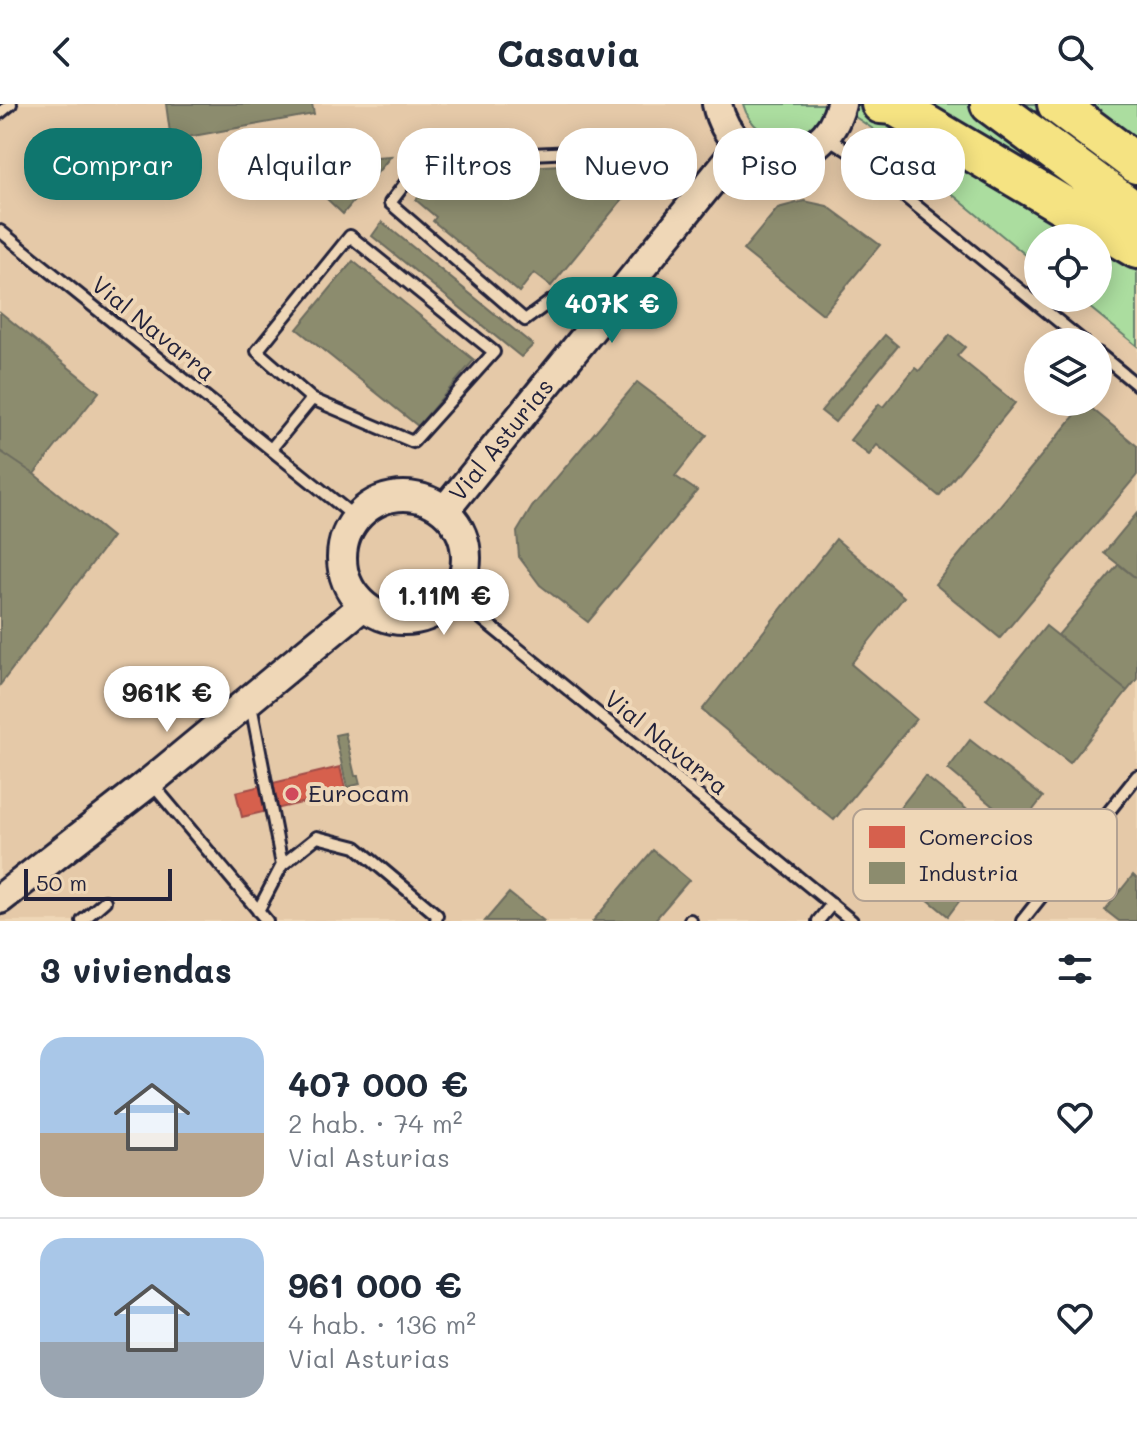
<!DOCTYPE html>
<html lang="es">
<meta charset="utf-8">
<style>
:root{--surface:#fff;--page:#f6f6f7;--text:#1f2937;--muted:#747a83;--line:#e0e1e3;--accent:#0f766e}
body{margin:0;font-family:Mali,sans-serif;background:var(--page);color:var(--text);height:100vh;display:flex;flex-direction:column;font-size:30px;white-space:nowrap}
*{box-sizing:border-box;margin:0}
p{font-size:26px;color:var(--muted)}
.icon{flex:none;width:44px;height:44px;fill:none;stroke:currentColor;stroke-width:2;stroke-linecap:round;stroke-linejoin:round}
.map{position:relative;height:817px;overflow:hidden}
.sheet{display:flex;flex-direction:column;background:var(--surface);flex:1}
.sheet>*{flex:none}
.top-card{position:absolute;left:24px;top:24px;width:1090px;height:72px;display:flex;gap:16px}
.tools{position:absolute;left:1024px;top:120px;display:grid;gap:16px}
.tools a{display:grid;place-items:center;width:88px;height:88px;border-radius:50%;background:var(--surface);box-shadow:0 4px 20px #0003;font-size:40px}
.scale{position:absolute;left:24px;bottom:20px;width:148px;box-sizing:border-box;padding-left:8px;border:4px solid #22223b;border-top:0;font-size:22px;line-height:28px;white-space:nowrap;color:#22223b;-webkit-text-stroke:6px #efd7b7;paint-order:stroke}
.price{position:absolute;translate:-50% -68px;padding:0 18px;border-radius:28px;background:#fff;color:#222;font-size:26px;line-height:52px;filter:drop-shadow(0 2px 4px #0008)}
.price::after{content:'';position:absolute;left:50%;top:48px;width:24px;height:18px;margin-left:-12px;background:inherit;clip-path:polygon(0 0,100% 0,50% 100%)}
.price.active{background:var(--accent);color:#fff}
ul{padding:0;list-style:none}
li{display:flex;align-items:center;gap:24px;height:200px;padding:0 40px}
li+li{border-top:2px solid var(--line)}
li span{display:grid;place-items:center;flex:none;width:224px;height:160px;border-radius:24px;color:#555}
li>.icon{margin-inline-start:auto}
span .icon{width:96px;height:96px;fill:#fffc;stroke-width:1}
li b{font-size:34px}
h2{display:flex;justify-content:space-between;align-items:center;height:96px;padding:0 40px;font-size:34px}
.chip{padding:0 28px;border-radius:32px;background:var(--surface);box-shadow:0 4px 20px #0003;font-size:28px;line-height:72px}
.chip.active{background:var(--accent);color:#fff}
header{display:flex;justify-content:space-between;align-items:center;height:104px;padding:0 40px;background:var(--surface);font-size:36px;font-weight:700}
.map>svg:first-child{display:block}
.built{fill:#e5c9a8;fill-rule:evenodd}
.green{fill:#abdd9f;stroke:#66806d;stroke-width:2}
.shops{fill:#d6604d;stroke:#a04d48;stroke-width:2}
.industry{fill:#8c8c6e;stroke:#6c6c5f;stroke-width:2}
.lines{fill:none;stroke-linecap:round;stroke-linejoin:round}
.lane-casing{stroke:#22223b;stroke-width:16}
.secondary-casing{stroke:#22223b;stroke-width:34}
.highway-casing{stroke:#22223b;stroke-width:44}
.lane{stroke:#efd7b7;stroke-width:10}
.secondary{stroke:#efd7b7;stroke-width:28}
.highway{stroke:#f5e382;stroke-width:38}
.poi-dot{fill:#d1495b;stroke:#efd7b7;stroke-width:3}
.labels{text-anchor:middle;stroke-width:8;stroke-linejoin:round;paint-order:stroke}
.street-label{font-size:24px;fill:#22223b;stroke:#efd7b7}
.poi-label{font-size:24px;fill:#22223b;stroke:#efd7b7;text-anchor:start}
.key{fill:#efd7b7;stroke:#b2a192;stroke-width:2}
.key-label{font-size:22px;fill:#22223b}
</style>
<header><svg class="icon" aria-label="back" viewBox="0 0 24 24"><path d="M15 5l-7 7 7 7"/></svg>Casavia<svg class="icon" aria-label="search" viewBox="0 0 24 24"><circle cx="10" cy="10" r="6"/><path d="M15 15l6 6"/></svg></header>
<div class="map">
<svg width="1137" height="817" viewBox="0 0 1137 817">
<rect width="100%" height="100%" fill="#efd7b7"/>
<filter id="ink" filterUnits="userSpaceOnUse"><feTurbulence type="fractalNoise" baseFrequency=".0125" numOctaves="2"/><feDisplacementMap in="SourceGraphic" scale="16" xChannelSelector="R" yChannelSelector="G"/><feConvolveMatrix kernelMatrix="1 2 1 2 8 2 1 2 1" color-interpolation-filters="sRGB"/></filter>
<g filter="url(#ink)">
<!-- built -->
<path class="built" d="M0 0H836L873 25 1038 161V194H1078L1137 242V817H0ZM1038 238H1098V298H1038Z"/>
<!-- green -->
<path class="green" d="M743 0H826C811 44 756 45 743 0Z
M836 0H1137V242L1078 194H1098V134H1038V161L873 25Z"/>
<!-- shops -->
<path class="shops" d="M340 663 347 693 315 701 314 696 242 713 236 688Z"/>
<!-- industry -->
<path class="industry" d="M166 0H312L314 10 171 36Z
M391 52 343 110 309 78 322 57Z
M608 58 634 81 551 182 534 169 519 188 433 117 436 113 416 96 441 64 469 60 477 66Z
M804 97 827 102 880 141 823 210 743 146 778 104Z
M382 118 533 241 521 253 372 132Z
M353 157 474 256 418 322 297 225Z
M0 208 99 288 34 370 0 347Z
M885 231 898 242 835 318 821 307Z
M950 231 965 243 957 252 1015 299 939 392 877 341 869 351 850 336 879 300 883 303 915 264 919 267Z
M637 278 707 331 675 372 697 387 588 518 540 481 519 453 517 428 532 403Z
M1085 299 1137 342V371L1000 534 935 480Z
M0 347 34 370 112 433 0 581Z
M1137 409V475L1104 449Z
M836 435 904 493 851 560 916 615 834 716 702 606Z
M1119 460 1137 475V575L1127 587 1058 531Z
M1046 522 1127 587 1070 659 986 595Z
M345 629 355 672H358L360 680 347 683 335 631Z
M970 636 1043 693 1019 724 948 665Z
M925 672 1005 736 948 812 867 746Z
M653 746 689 776 654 817H593Z
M1133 771 1137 775V817H1119L1105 806Z
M509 789 544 817H485Z"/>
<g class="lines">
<!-- lane casing -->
<g class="lane-casing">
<path id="lane" d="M0 9 11 0
M826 33 850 48 1084 238
M0 127 356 414
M592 224 555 194 525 216 390 99 424 55 636 45 698 88
M1098 249 1137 281
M271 345 312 295 257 247 350 132 494 248 413 338 312 295
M452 495 477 511 852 817
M251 601 282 761 258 807
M153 681 267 817
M282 761 317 733 356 743 437 811 436 817
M690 816 691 817
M82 817 105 797
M818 817 832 800
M1022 817 1137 672"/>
</g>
<!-- secondary casing -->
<g class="secondary-casing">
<g id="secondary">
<path d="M717 0C732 72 824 70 841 0"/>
<circle cx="404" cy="454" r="62"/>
<path id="s1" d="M445 406 740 42"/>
<path d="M0 795 150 678 363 502"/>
</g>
</g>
<!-- highway casing -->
<g class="highway-casing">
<path id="highway" d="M881 0 893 1 1137 145
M990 0 1137 109
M1057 0 1137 60"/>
</g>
<!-- lane -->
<use href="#lane" class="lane"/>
<!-- secondary -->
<use href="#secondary" class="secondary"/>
<!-- highway -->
<use href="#highway" class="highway"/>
</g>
</g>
<!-- markers -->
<circle class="poi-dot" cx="292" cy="690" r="8"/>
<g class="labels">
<!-- street labels -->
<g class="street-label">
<text transform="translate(153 225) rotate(39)" y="8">Vial Navarra</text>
<text dy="8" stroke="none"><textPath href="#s1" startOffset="90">Vial Asturias</textPath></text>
<text transform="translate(666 639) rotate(39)" y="8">Vial Navarra</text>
</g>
<!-- poi labels -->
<g class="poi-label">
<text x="308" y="698">Eurocam</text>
</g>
</g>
<!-- legend -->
<rect x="853" y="705" width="264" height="92" rx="12" class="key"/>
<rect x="869" y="722" width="36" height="22" fill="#d6604d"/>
<rect x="869" y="758" width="36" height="22" fill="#8c8c6e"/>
<g class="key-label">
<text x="919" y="741">Comercios</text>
<text x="919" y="777">Industria</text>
</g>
</svg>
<div class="tools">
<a><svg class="icon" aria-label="locate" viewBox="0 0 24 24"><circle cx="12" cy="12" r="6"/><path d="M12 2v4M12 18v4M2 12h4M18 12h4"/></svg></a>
<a><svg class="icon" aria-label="layers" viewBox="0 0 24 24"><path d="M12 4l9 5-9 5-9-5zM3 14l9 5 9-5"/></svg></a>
</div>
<div class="scale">50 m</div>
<b class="price active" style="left:612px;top:241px">407K €</b>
<b class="price" style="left:444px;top:533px">1.11M €</b>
<b class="price" style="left:167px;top:630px">961K €</b>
<div class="top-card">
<a class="chip active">Comprar</a>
<a class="chip">Alquilar</a>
<a class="chip">Filtros</a>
<a class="chip">Nuevo</a>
<a class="chip">Piso</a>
<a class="chip">Casa</a>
</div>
</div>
<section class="sheet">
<h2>3 viviendas<svg class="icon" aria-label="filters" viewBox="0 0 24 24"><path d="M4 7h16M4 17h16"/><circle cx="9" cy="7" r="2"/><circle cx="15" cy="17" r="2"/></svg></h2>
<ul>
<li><span style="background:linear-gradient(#a9c7e8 60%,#b9a48a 0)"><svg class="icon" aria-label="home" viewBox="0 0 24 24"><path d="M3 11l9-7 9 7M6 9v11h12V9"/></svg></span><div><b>407 000 €</b><p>2 hab. · 74 m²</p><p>Vial Asturias</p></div><svg class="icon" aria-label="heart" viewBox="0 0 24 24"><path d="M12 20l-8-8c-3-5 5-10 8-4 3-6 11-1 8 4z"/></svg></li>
<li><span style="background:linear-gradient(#a9c7e8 65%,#9aa5b1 0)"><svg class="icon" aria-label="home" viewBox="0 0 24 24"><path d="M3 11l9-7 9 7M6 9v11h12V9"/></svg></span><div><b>961 000 €</b><p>4 hab. · 136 m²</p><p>Vial Asturias</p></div><svg class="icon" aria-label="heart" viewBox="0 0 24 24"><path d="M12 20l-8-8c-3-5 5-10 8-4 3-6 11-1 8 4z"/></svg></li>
</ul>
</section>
